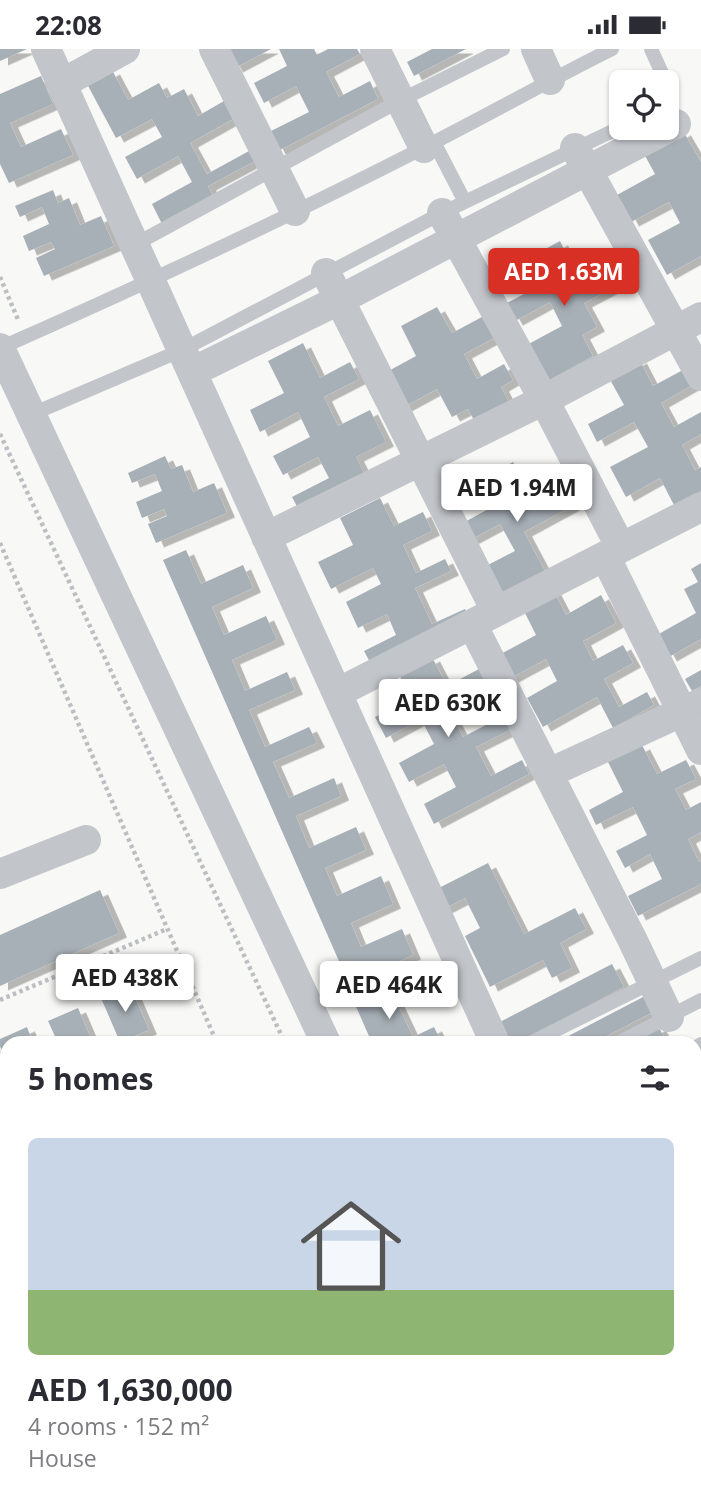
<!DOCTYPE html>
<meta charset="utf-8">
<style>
:root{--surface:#fff;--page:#f2f2f3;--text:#2b2b33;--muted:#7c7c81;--line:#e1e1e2;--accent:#d93025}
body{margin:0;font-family:"Open Sans",sans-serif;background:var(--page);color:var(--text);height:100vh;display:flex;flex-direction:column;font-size:26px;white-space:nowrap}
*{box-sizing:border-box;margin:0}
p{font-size:23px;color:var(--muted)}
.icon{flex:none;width:38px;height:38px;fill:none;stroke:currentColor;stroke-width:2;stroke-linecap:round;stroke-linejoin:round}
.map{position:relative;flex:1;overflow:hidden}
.details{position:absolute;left:0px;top:987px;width:702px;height:469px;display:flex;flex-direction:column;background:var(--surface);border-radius:21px 21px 0 0;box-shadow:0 2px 5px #0004}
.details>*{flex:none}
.controls{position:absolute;left:609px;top:21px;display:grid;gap:14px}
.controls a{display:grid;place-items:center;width:70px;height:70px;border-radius:10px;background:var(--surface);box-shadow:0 2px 5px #0004;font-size:35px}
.price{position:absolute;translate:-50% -60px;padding:0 16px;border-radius:7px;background:#fff;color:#222;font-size:23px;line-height:46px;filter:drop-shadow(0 2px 4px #0008)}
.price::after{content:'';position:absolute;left:50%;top:42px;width:21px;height:16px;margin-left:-10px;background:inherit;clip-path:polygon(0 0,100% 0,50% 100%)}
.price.on{background:var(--accent);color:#fff}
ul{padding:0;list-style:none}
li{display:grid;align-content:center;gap:14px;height:371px;padding:0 28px}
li+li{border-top:2px solid var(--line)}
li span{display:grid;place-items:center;height:217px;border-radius:10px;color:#555}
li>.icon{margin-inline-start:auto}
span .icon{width:126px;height:126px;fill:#fffc;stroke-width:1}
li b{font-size:30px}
h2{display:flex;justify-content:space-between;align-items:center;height:84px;padding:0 28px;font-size:30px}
.status{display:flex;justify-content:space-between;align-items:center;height:49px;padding:0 35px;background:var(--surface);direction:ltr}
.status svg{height:19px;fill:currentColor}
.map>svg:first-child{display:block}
.building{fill:#a8b0b7;filter:url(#shadow)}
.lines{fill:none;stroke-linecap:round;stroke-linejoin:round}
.path{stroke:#bcbec1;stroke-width:4.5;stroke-dasharray:3.5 3.5;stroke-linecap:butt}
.service{stroke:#c2c5ca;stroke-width:14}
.minor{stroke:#c2c5ca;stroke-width:30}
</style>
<div class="status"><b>22:08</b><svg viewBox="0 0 49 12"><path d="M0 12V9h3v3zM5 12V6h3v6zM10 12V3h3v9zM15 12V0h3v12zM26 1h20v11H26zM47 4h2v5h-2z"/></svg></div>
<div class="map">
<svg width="701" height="1456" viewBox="0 0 701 1456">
<defs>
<filter id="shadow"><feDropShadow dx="8" dy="4.5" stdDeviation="0" flood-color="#0004"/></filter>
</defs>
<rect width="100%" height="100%" fill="#f8f8f6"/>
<!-- building -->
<path class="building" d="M0 0H27L0 12Z
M225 0H271L235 19Z
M279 0H314L317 6 328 0H357L360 5 326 23 339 48 370 32 378 50 278 102 269 83 309 63 296 37 264 54 254 34 287 17Z
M432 0H466L414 27 407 13Z
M112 21 128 51 159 34 167 49 184 40 198 67 224 52 233 70 190 94 207 125 249 102 255 112 208 137 213 147 162 175 152 155 192 133 178 107 137 130 125 108 162 88 152 70 116 89 87 35Z
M41 27 53 55 10 74 21 98 61 80 73 106 9 134 0 115V45Z
M683 82 701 113V207L667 226 648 191 680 174 669 153 631 173 617 146 655 125 643 103Z
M53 141 58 154 69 149 80 176 101 167 114 197 44 227 36 209 55 200 51 193 29 202 23 187 49 175 42 158 20 168 15 157Z
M560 192 574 219 605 203 622 234 584 254 597 278 582 286 593 307 542 335 523 298 562 277 550 253 515 272 505 255 543 235 529 209Z
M437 258 452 284 482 268 494 289 464 305 477 330 504 315 513 331 501 338 509 354 475 373 468 360 452 368 437 340 402 359 383 325 416 307 401 277Z
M303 294 320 329 350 313 359 330 324 348 338 377 370 361 386 393 356 408 364 424 302 467 292 448 329 429 318 408 283 426 273 407 310 388 298 363 260 383 250 361 284 344 268 312Z
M639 310 653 337 683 321 691 337 661 354 674 378 701 363V385L682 396 695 421 701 418V442L674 456 660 429 626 448 610 418 648 398 634 373 597 393 588 375 624 356 608 327Z
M165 407 171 420 182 416 193 443 214 434 227 464 156 494 148 475 167 467 164 460 142 469 136 453 162 442 155 425 132 434 128 424Z
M513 413 528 440 555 425 572 457 524 483 547 526 503 550 486 517 515 502 500 475 470 491 461 475 494 457 480 431Z
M380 449 394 477 423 463 432 482 403 496 416 524 445 510 451 522 415 539 432 575 465 560 469 569 372 617 364 602 396 586 387 565 358 579 346 553 381 535 373 519 331 540 318 513 353 496 340 469Z
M186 501 201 535 243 516 253 539 212 558 224 586 266 567 277 591 232 611 245 642 287 623 295 641 249 661 265 698 309 678 317 694 273 713 289 749 334 729 341 747 296 767 309 799 356 778 366 801 325 819 337 847 381 827 393 855 351 874 361 898 402 880 413 906 349 935 163 511Z
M701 514V590L669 608 657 586 696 564 684 540 698 533 691 520Z
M552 539 566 566 601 546 616 574 583 592 593 612 623 596 633 614 604 630 619 658 647 643 654 656 613 679 597 648 543 678 527 649 557 632 546 610 509 630 497 607 536 586 521 556Z
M432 608 447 637 479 620 487 637 447 658 463 688 503 667 510 681 476 698 491 727 522 711 529 725 434 775 424 755 456 738 444 715 409 733 399 714 434 695 421 670 386 689 375 668 412 649 399 626Z
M701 621V637L692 642 685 630Z
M642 696 657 725 686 711 696 730 675 740 686 761 701 753V783L688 790 699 813 701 812V835L638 867 628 847 662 830 650 805 625 819 616 802 647 786 633 758 596 776 589 761 623 743 608 713Z
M488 814 524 885 575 859 586 880 560 894 572 919 552 929 543 911 490 938 465 887 480 879 465 849 442 861 433 842Z
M100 841 119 884 0 937V886Z
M612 915 624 938 517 994H506L496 975Z
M130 937 149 981 120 993 101 949Z
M389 937 413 988 434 978 442 994H372L354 953Z
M645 947 653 963 593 994H555Z
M78 959 93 994H58L48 972Z
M658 977 667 993 627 994Z
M27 978 33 994H7V1014L0 997V990Z
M695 1257 701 1272V1358L695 1360Z"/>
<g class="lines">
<!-- path -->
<path class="path" d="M0 228 19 273
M0 385 285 994
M0 494 217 994
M0 951 167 880
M481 1449 484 1456"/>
<!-- service -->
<path class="service" d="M651 0 666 33
M434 93 465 153
M134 196 401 51 503 0
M0 299C143 236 284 170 423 99 486 67 548 32 612 0
M30 366 182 301 442 164 621 78
M530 994 701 909
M618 994 701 951
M695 999 701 995
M695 1051 701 1048
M695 1068 701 1083
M695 1151 701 1166
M695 1376 701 1373"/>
<!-- minor -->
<path class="minor" d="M46 0 495 994
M214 0 295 162
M375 0 424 99
M536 0 550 31
M61 35 125 0
M575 99 701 327
M442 164 544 351 621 499
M326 224 496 562
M0 299 326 994
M192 323 339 251 676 75
M266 488 544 351 701 268
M605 507 701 701
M472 575 633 892 669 968
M337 644 701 458
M549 724 701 654
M0 825 86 791
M0 1100 7 1097
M0 1397 7 1394
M270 1449 274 1456
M527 1449 530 1456"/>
</g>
</svg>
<div class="controls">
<a><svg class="icon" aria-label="locate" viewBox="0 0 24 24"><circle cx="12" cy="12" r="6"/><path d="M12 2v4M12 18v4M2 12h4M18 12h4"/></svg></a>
</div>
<b class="price on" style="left:564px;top:259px">AED 1.63M</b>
<b class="price" style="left:517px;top:475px">AED 1.94M</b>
<b class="price" style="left:448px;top:690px">AED 630K</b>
<b class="price" style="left:125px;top:965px">AED 438K</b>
<b class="price" style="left:389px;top:972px">AED 464K</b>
<section class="details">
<h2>5 homes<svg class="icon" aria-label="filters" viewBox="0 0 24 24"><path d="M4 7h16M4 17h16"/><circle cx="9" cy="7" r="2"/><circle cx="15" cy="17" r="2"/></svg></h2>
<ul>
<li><span style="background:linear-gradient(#c9d6e8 70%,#8fb573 0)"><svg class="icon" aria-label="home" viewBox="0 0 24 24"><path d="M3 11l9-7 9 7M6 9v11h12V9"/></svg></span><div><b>AED 1,630,000</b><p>4 rooms · 152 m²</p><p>House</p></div></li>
</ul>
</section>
</div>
